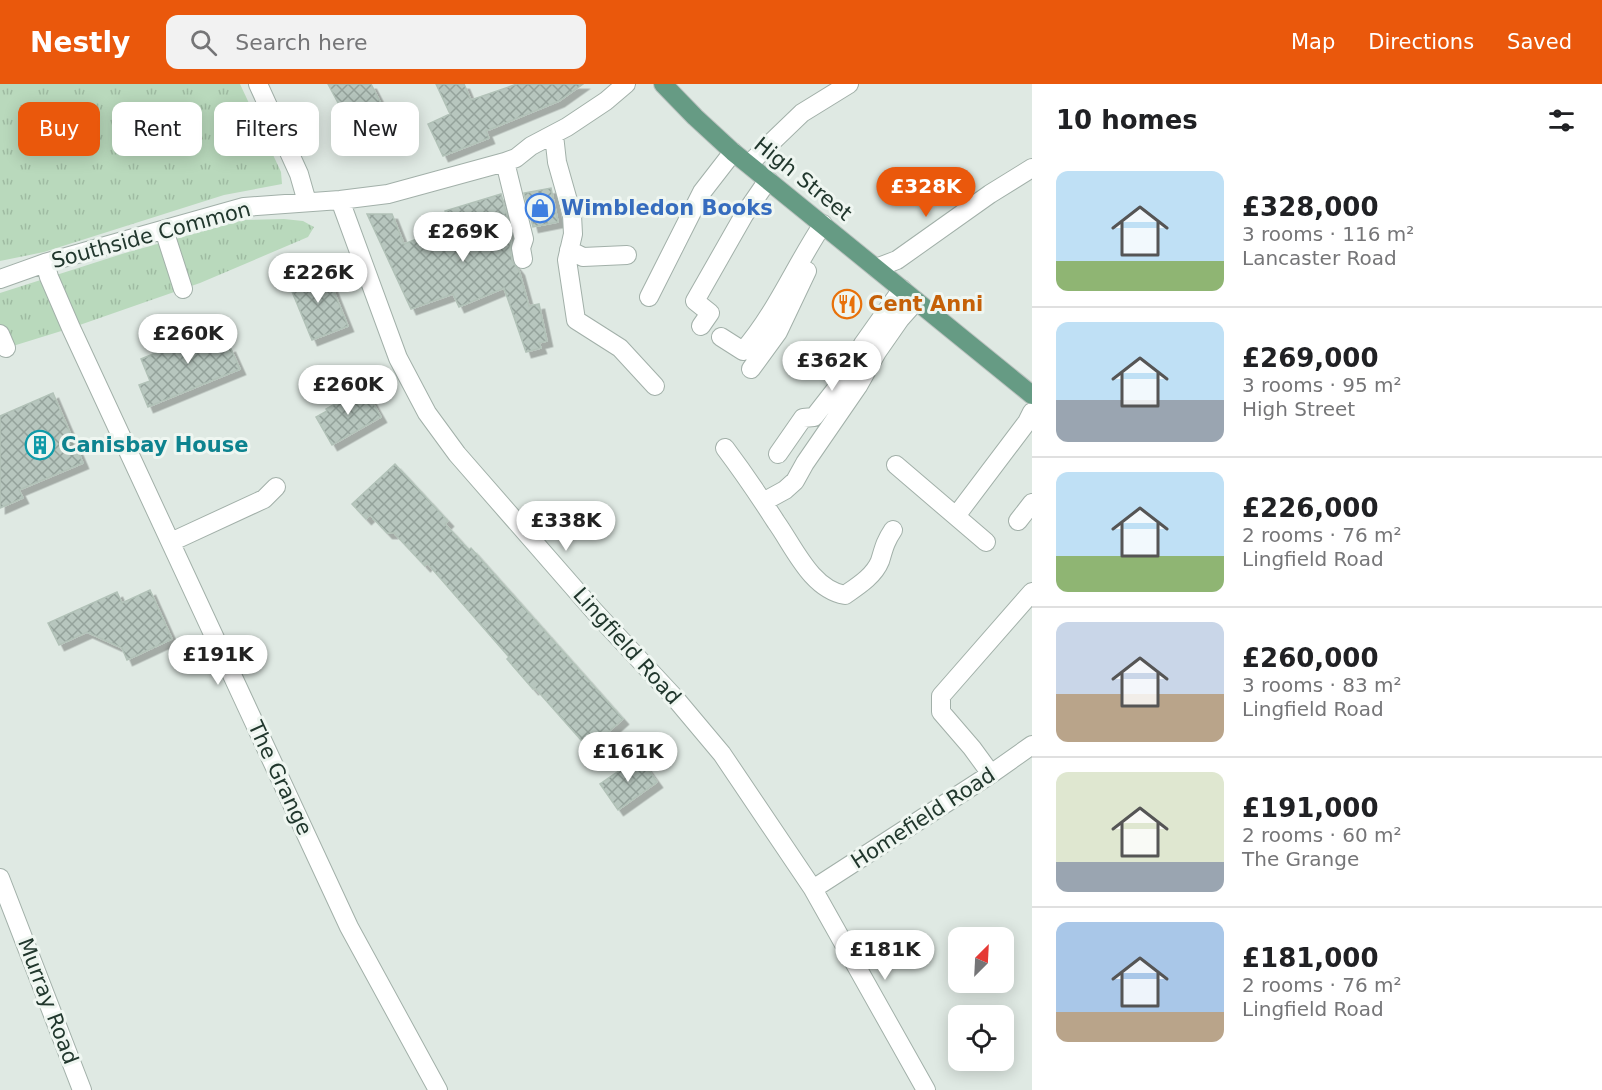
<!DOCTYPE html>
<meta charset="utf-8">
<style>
:root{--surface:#fff;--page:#f2f2f2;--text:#202124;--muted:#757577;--line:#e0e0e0;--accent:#ea580c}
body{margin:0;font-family:"DejaVu Sans",sans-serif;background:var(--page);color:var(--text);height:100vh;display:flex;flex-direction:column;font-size:22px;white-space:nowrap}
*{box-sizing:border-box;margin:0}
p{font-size:20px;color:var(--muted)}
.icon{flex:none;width:33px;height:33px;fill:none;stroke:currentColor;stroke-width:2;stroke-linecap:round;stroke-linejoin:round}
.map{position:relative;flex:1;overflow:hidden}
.details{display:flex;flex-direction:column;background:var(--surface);width:570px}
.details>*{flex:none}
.hud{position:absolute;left:18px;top:18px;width:570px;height:54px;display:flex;gap:12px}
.needle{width:39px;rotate:24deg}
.buttons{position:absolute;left:948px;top:843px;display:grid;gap:12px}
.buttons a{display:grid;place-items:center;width:66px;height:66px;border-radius:12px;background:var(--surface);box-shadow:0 3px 15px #0003;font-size:30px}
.price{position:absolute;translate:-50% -51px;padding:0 14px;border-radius:21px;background:#fff;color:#222;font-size:20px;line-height:39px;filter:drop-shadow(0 2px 3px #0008)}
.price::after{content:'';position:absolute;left:50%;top:36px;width:18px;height:14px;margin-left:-9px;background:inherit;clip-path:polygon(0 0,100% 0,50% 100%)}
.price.on{background:var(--accent);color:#fff}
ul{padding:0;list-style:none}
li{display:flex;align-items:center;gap:18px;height:150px;padding:0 24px}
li+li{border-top:2px solid var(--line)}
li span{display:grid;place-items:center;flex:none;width:168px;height:120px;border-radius:12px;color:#555}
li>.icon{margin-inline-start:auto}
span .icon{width:72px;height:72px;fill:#fffc;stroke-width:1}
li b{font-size:26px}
h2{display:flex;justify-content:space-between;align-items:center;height:72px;padding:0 24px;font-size:26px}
.tag{padding:0 21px;border-radius:12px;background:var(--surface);box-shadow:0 3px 15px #0003;font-size:21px;line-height:54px}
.tag.on{background:var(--accent);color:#fff}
header{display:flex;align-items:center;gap:36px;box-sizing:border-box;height:84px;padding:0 30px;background:var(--accent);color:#fff}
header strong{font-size:28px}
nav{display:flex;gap:33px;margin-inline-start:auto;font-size:21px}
.search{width:420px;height:54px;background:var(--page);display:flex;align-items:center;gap:15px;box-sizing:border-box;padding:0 21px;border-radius:12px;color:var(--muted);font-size:22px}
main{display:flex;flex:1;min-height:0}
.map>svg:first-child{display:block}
.grass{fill:url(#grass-tufts)}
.building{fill:url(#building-cross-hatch);stroke:#b2c2b8;stroke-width:1.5;filter:url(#shadow)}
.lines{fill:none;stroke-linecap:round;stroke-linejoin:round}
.minor-casing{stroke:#a2b0a9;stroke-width:20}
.major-casing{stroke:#bcc3c0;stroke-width:20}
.minor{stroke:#fff;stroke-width:18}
.major{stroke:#669b84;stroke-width:18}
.labels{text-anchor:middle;stroke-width:6;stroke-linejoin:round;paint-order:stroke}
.street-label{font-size:21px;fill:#21372d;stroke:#eff6f1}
.shop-label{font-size:21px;font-weight:bold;fill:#366cbe;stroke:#eff6f1;text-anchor:start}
.food-label{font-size:21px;font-weight:bold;fill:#c56008;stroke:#eff6f1;text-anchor:start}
.culture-label{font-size:21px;font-weight:bold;fill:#0d838f;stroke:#eff6f1;text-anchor:start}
</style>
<header>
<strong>Nestly</strong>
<div class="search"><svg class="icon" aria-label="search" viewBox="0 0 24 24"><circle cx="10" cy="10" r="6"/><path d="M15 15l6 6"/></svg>Search here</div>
<nav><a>Map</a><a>Directions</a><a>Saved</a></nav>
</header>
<main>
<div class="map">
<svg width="1032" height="1006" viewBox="0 0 1032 1006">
<defs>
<pattern id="grass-tufts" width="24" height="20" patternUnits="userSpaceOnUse" patternTransform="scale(1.5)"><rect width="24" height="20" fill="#b9d9bc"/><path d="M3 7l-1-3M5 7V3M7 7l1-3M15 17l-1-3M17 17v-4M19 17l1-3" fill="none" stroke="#9fbba2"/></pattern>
<pattern id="building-cross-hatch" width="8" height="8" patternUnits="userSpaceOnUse" patternTransform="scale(1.5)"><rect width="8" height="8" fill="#b7c6be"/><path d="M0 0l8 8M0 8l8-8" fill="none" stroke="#94a29b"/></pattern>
<filter id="shadow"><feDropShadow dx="5.5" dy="5.5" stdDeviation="0" flood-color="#0004"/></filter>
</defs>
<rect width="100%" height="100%" fill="#dfe9e3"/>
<!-- grass -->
<path class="grass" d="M0 0H240L281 88 282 100 224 111 44 168 0 177Z
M284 135 303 137 314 143 308 153 200 199 71 244 0 266V209L125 169 244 136Z"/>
<!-- building -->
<path class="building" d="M328 0H371L386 29 353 47Z
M436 0H464L471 16 517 0H583L559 17 486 47 489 54 443 72 428 40 450 30Z
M551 104 558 138 533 143 524 109Z
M501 110 511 147 509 148 511 157 510 165 512 177 519 186 529 222 539 220 547 257 539 259 541 264 526 268 504 204 459 223 453 210 411 225 367 130H392L404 160 450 142 445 127Z
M324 183 348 242 312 256 288 198Z
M215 236 227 264 230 263 240 285 148 323 139 301 150 297 141 275 195 253 191 245Z
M364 303 381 333 332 361 316 333 327 327 326 325Z
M53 309 83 379 19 406 23 414 0 424V332Z
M395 380 448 437 445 440 469 466 471 464 623 635 589 665 535 604 533 605 507 575 509 573 427 479 425 482 394 449H387L370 431 366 435 352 420Z
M150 506 172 555 127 576 122 564 87 548 59 561 48 539 117 508 122 519Z
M639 673 657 698 618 726 600 700Z"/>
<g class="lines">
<!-- minor casing -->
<g class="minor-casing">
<path id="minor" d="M258 0 299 90 307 118
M554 51 557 78 572 131 573 150 567 176 576 236 620 264 655 302
M505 78 524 155 521 164 523 175
M749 80 802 29 849 0
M340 116 398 274 427 329 457 370 595 528 675 614 722 670 813 805 926 1006
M164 146 183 205
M569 166 583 173 627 171
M45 179 49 193 71 244 349 843 438 1006
M876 184 897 176 990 110 1032 84
M0 195 45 179 244 123 340 116 388 110 505 78 516 74 531 62 567 43 606 17 626 0
M649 213 702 108 733 68
M701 242 710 229 695 217 744 131 768 96
M0 250 6 264
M721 253 743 267C776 229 795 182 823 140
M751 285 778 248 807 187
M725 364C743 388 760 413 776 438 794 463 811 505 845 511 858 502 874 492 880 477 884 464 885 458 893 446
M778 370 803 334 814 333 839 301 863 260 902 205
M896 381 986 458
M763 418 785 406 795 397 805 379 858 302 877 268 900 235 916 217
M956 432 1027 338 1032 328
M1018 437 1032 419
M171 458 264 415 276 403
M991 690 972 664 941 628V612L1032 508
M0 794 82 1006
M813 805 991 690 1032 661"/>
</g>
<!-- major casing -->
<g class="major-casing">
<path id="major" d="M663 0 695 33 733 68 1032 311"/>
</g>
<!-- minor -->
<use href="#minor" class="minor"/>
<!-- major -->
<use href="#major" class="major"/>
</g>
<!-- icons -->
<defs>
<g id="shop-ring" transform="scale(1.5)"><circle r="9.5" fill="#eff6f1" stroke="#3f7fe0" stroke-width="1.5"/><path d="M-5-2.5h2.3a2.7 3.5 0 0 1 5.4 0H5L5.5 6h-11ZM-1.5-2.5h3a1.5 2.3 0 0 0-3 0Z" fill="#3f7fe0"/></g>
<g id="restaurant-ring" transform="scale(1.5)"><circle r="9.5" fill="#eff6f1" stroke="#e8710a" stroke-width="1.5"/><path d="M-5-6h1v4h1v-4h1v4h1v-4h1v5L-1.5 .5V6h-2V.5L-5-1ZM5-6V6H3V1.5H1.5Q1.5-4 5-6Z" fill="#e8710a"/></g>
<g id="building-ring" transform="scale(1.5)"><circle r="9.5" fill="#eff6f1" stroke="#0f9aa8" stroke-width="1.5"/><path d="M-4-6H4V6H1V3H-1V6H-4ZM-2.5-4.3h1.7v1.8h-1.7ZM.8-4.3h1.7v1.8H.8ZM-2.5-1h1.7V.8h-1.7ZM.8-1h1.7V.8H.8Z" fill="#0f9aa8"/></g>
</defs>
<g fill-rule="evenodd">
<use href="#shop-ring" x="540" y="124"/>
<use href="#restaurant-ring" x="847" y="220"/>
<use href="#building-ring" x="40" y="361"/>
</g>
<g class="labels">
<!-- street labels -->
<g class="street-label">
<text transform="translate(803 95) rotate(39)" y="7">High Street</text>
<text transform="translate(151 151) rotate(-15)" y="7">Southside Common</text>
<text transform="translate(627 562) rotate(48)" y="7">Lingfield Road</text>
<text transform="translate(280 694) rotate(65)" y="7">The Grange</text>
<text transform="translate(923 734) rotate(-33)" y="7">Homefield Road</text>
<text transform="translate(48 917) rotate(69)" y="7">Murray Road</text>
</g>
<!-- shop labels -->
<g class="shop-label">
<text x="561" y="131">Wimbledon Books</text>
</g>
<!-- food labels -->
<g class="food-label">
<text x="868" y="227">Cent Anni</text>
</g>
<!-- culture labels -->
<g class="culture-label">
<text x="61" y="368">Canisbay House</text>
</g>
</g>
</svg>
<div class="buttons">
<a><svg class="needle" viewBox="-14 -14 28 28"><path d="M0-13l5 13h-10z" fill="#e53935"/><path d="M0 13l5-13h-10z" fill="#757577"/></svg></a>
<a><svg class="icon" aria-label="locate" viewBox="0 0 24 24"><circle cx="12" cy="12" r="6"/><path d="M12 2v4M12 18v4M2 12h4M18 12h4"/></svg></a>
</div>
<b class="price on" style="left:926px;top:134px">£328K</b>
<b class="price" style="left:463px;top:179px">£269K</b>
<b class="price" style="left:318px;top:220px">£226K</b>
<b class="price" style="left:188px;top:281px">£260K</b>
<b class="price" style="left:832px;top:308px">£362K</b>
<b class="price" style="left:348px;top:332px">£260K</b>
<b class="price" style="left:566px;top:468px">£338K</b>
<b class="price" style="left:218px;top:602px">£191K</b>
<b class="price" style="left:628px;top:699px">£161K</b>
<b class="price" style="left:885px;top:897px">£181K</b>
<div class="hud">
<a class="tag on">Buy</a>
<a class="tag">Rent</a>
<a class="tag">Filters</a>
<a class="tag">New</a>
</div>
</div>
<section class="details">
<h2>10 homes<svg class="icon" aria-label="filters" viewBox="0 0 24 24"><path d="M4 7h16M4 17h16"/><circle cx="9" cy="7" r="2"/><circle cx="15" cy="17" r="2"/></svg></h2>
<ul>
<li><span style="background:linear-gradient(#bfe0f5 75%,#8fb573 0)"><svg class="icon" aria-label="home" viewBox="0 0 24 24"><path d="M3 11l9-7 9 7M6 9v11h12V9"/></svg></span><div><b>£328,000</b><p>3 rooms · 116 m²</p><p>Lancaster Road</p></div></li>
<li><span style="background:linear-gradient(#bfe0f5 65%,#9aa5b1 0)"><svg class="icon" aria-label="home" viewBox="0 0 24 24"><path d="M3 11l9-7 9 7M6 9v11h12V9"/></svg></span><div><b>£269,000</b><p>3 rooms · 95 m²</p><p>High Street</p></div></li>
<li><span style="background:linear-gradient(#bfe0f5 70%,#8fb573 0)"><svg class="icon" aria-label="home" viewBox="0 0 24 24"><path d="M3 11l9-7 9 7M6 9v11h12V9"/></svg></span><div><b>£226,000</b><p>2 rooms · 76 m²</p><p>Lingfield Road</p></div></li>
<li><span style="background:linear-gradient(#c9d6e8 60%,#b9a48a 0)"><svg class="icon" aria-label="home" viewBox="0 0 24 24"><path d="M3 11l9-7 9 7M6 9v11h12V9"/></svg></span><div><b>£260,000</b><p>3 rooms · 83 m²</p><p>Lingfield Road</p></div></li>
<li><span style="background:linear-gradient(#dfe7d0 75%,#9aa5b1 0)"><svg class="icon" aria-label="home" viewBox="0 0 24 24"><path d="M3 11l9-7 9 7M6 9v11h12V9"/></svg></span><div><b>£191,000</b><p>2 rooms · 60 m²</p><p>The Grange</p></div></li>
<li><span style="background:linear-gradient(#a9c7e8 75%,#b9a48a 0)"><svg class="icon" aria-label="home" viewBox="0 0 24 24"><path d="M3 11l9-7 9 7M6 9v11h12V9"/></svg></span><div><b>£181,000</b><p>2 rooms · 76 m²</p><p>Lingfield Road</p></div></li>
</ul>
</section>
</main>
